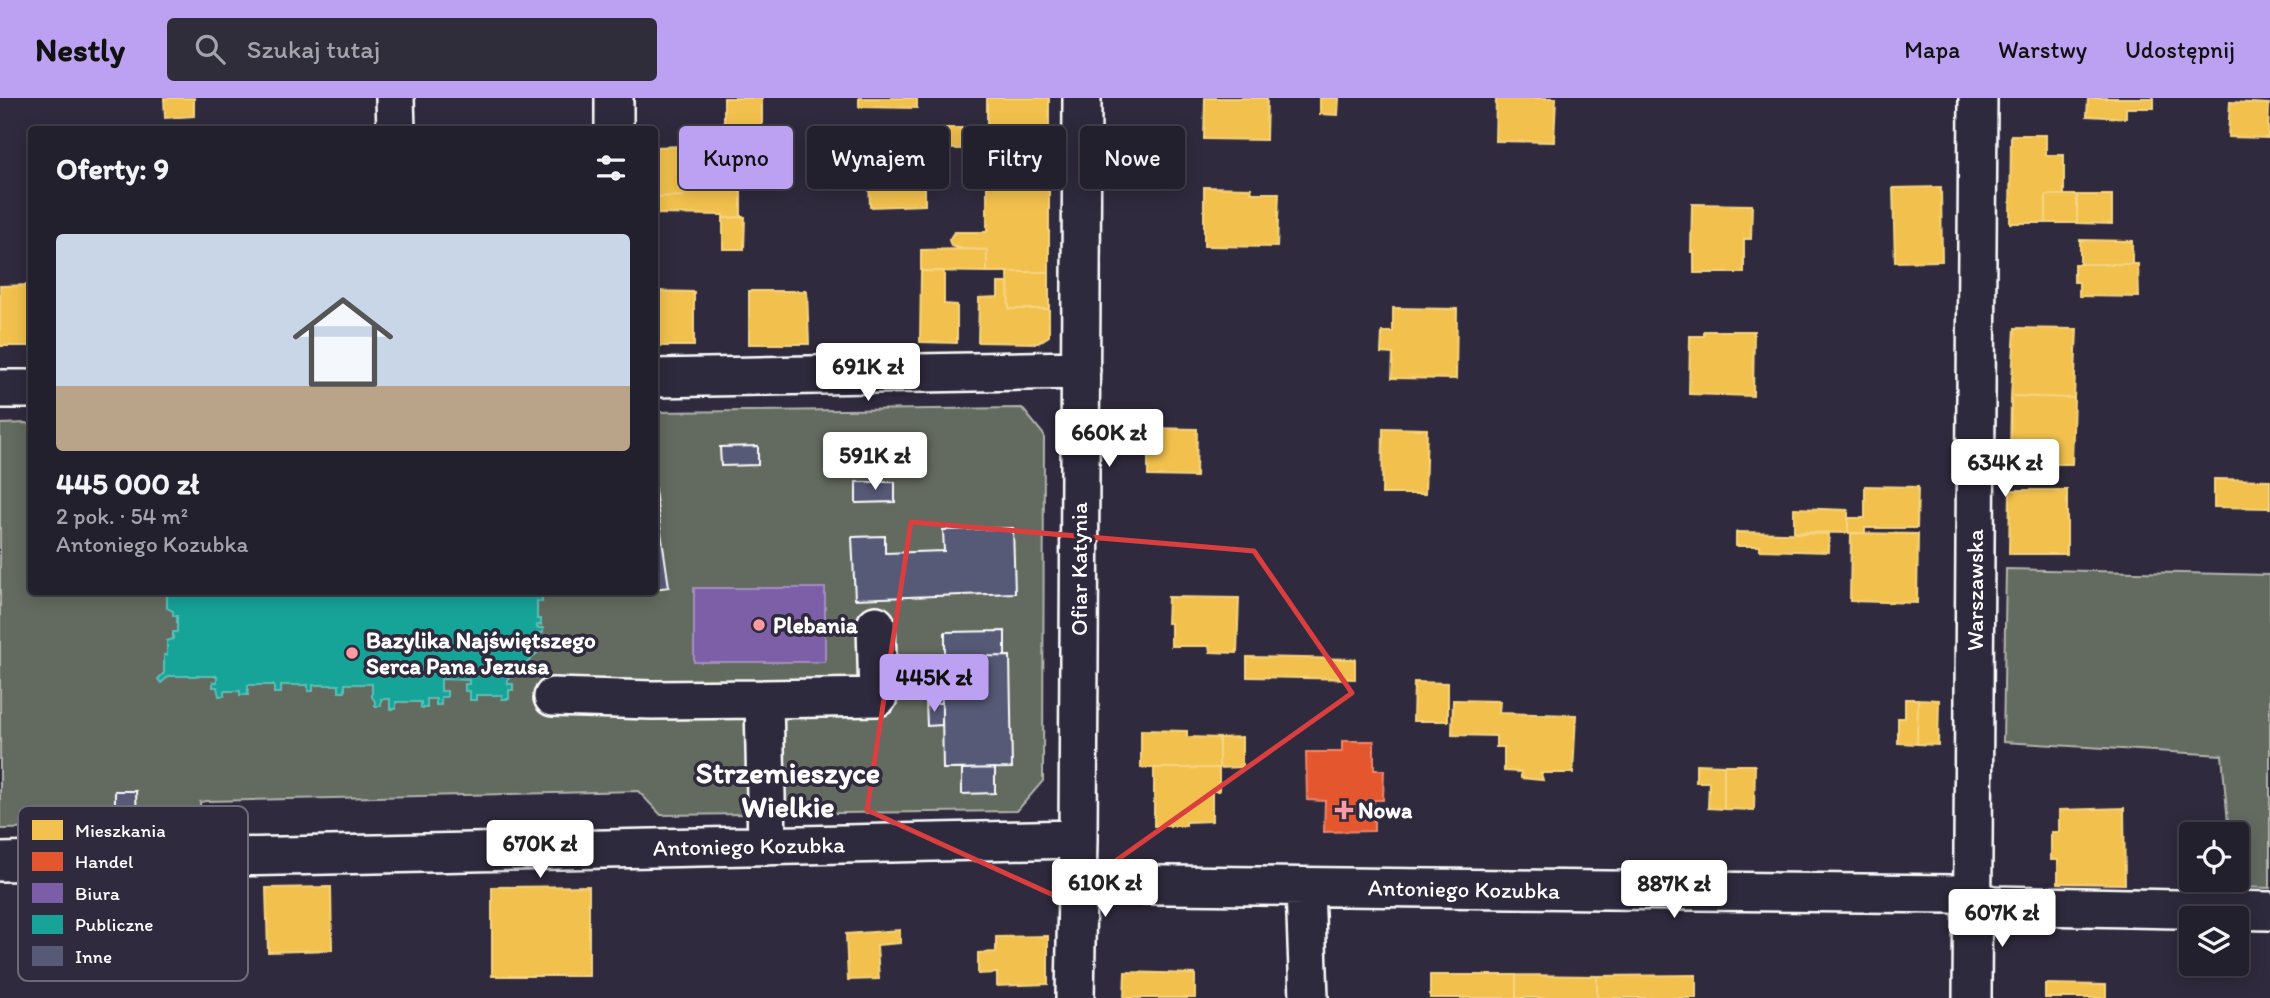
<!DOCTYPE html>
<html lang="pl">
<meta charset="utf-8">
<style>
:root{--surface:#23202e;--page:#2f2d3a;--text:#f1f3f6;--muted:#a3a3aa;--line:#403e4a;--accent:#bca0f2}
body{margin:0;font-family:Itim,sans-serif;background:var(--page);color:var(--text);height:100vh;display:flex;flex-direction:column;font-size:26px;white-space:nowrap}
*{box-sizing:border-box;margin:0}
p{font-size:23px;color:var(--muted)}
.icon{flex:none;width:38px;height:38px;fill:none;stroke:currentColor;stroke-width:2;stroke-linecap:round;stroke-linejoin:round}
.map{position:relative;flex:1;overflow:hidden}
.drawer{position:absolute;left:28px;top:28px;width:630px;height:469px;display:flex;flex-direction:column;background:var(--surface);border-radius:7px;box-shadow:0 4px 18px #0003,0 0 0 2px var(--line)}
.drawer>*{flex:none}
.hud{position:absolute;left:679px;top:28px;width:665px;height:63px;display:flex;gap:14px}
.controls{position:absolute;left:2179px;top:724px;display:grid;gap:14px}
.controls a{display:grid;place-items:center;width:70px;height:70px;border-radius:7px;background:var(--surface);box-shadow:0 4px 18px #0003,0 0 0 2px var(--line);font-size:35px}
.price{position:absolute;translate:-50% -60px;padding:0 16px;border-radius:7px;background:#fff;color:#222;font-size:23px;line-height:46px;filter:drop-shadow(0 2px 4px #0008)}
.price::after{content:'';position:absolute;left:50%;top:42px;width:21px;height:16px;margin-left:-10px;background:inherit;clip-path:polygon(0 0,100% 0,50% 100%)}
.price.active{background:var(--accent);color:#111}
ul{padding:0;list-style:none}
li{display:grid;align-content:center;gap:14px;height:371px;padding:0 28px}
li span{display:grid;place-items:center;height:217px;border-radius:7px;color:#555}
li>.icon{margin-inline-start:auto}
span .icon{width:126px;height:126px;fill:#fffc;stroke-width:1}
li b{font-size:30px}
h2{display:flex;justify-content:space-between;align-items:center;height:84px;padding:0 28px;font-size:30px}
.pill{padding:0 24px;border-radius:7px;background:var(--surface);box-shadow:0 4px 18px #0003,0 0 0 2px var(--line);font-size:24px;line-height:63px}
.pill.active{background:var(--accent);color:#111}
header{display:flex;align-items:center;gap:42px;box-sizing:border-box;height:98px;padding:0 35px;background:var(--accent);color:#111}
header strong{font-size:33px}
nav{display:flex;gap:38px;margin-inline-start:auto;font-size:24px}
.search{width:490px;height:63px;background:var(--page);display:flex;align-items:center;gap:18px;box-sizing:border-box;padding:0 24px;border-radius:7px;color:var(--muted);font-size:26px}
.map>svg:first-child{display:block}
.green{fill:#636a5e;stroke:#b1b4ae;stroke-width:2}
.homes{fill:#f2c14e;stroke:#f6d483;stroke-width:2}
.shops{fill:#e4572e;stroke:#ec896d;stroke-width:2}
.offices{fill:#7b5ea7;stroke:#a38ec1;stroke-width:2}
.public{fill:#17a398;stroke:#5dbfb7;stroke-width:2}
.building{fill:#575a76;stroke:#fff;stroke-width:2}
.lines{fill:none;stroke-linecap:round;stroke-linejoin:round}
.minor-casing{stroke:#fff;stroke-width:42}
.minor{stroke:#2f2a3d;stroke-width:37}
.marked{fill:none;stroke:#da3e3e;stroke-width:5;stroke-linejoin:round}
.poi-dot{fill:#ff9aa2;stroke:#2f2a3d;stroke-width:2.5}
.labels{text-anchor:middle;stroke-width:7;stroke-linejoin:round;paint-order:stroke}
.street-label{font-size:23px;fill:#fff;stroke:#2f2a3d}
.poi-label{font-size:23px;font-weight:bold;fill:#fff;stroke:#2f2a3d;text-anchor:start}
.district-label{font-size:30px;font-weight:bold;fill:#fff;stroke:#2f2a3d}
.key{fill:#2f2a3d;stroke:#6d6a77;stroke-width:2}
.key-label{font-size:19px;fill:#fff}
</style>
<header>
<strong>Nestly</strong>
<div class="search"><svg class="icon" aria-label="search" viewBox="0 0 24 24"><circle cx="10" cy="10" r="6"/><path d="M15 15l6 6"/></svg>Szukaj tutaj</div>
<nav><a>Mapa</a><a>Warstwy</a><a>Udostępnij</a></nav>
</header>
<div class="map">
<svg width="2270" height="900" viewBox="0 0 2270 900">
<rect width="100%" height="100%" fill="#2f2a3d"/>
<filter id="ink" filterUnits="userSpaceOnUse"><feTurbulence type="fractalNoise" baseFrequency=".0143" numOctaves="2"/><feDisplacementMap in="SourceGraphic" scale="14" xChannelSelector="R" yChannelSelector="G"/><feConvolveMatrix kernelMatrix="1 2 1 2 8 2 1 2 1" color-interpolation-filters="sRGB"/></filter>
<g filter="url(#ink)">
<!-- green -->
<path class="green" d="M1022 310 1044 337 1043 683 1017 713 661 717 638 693 206 703 200 704 201 728 0 731V326L27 325 31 330 32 494H654L655 314Z
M2006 471 2270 477V790L2233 789 2232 782H2236V737H2229L2222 657 2003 644Z"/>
<!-- homes -->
<path class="homes" d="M164 0H194V18L165 20Z
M724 0H762V33H724Z
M859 0H917V10L859 9Z
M987 0H1049V33L987 32Z
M1205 0H1267L1266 42 1204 41Z
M1320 0H1339L1338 17 1320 16Z
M1496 0H1556L1554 44 1495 43Z
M2088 0H2154V10H2126V20L2087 18Z
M2230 4 2269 6 2268 40 2228 39Z
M303 27V32H271V28Z
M930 30H962L967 39V51L872 50V31H930Z
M862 31 863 50H822V32Z
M724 33H762V72H724Z
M2011 37H2046V57H2064V97H2046V125H2010Z
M684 48 683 98 654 99V49Z
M822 50H891V62L862 61V77H822Z
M1049 73V174H987V152L963 151 951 148 949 142 954 134H987V74Z
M723 77 741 78V119L723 120V117L654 116V99L683 98V82H723Z
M925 81V107L870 109 869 82Z
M1204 89 1251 90 1252 95H1279L1277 149 1204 148Z
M1941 89 1942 163 1895 164 1893 90Z
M2046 97H2077V125H2046Z
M2077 97H2112V126L2077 125Z
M1692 106 1752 107 1751 141H1744V175H1694V154H1691Z
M741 119H745L744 151H723V120Z
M2080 142 2132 143V166H2080Z
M963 151 987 152V174L921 173V152Z
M2074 166H2138L2139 199 2079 198V184H2074Z
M921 173H944V206L957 207V245L920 244Z
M1008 174H1049V211H1009Z
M998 185H1008L1009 211H1049V238L1038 245 978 244 979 200 998 199Z
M32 187V248H0V188Z
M654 193 694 194V248H654Z
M749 193H807L809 246H749Z
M1393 210 1457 211 1456 281 1392 280 1393 256 1381 255 1382 234H1393Z
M2015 230 2077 231 2074 300 2011 298Z
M1704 233H1754L1753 298 1689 296 1690 238H1704Z
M2011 298 2074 300 2072 366H2010Z
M1148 330 1197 331 1196 379 1148 378Z
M1383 330 1427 331 1425 396H1382Z
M2214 381 2270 382V410L2214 409Z
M1865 388 1918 389 1917 430H1865V435H1848V420H1865Z
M2010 392H2067V456H2009Z
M1794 410 1848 412V435L1794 434Z
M1736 434 1829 436 1828 454 1760 452V448H1736Z
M1851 435 1918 436 1917 505 1850 503Z
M1168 499 1239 500 1237 555 1210 554 1209 548H1171V525H1167Z
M1247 559 1355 561V581L1247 579Z
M1414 584 1448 585V623H1413Z
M1905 601H1918L1917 646 1898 645V620H1905Z
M1918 601 1939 602 1938 647 1917 646Z
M1453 602 1500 603 1499 615 1576 617 1573 675H1541L1543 682 1521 680V674L1504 673V649H1496V638L1452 637Z
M1141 632 1187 633V639L1219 640V670H1141Z
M1242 639V669L1219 670V640Z
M1696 666 1724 667V711L1708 710 1709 684H1696Z
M1724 667H1755L1754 712 1724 711Z
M1154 670H1219V693H1212V723L1186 724V728H1154Z
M2124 710 2125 786 2058 785V762H2051V734H2059V712Z
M589 788V878H492V789Z
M331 789 332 852 268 854 266 790Z
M900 832V845L877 847 879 881 848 882 846 836Z
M1048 838V886L997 888V875L978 876V855L996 854V839Z
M1125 874 1195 876V900H1124Z
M1430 877H1516V900H1430Z
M1516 877 1597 878V900H1516Z
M1696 877V900H1597V878Z
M2045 886 2106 887V900H2045Z"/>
<!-- shops -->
<path class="shops" d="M1342 643H1374V672H1384L1383 702H1374V733L1324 734 1325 703 1307 702 1306 654H1342Z"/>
<!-- offices -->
<path class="offices" d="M694 490H825V564H694Z"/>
<!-- public -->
<path class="public" d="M162 494H536L535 497H542V504L537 503V521H541V527H537V530H543V535H537V543L539 547H545V552H540L525 567V573H520L519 566H507V574H512V579H508V586H513V592H509V601H502V597H476V602H470V593H465V586H469V582L441 581V593H447V599H441V607H436V601H427V610H421V604H396V611H390V601H381V608H375V603L372 599V586H345V594H339V587H313V593H308V587H281V595H274V587H248V597H240V593H224V598H219L217 589H213V584H217V578H169L161 585 158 581 164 575V557H167V543L173 541V534H177V518H173V513L167 510V496H162Z"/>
<!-- building -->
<path class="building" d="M758 348V367L721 368 720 349Z
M856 384H895V404L856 405Z
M654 386 669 489 654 491Z
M1013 430 1015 495 855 501 852 439 885 438V455L944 453 943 432Z
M1005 533V558L945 559V534Z
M1010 558 1012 670 943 671 941 559Z
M926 605H942V627L927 628Z
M995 670V695L962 696V671Z
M115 693H136L137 721 115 722Z"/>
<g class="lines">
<!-- minor casing -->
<g class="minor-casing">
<path id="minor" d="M395 0 396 32
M614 0V32
M654 280 1081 272
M0 291H32
M553 599 652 602 764 601
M767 748 764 601 878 599 876 527
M0 764 1078 741
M1077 786 1954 796 1993 807 2270 813
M1305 790 1309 900
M1075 900 1078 741 1082 0
M1972 900 1978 0"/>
</g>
<!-- minor -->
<use href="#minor" class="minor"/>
</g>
</g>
<!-- marked area -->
<path class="marked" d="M911 424 1254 453 1352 595 1062 801 867 712Z"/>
<!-- markers -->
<g class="poi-dot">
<circle cx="759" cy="527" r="7"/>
<circle cx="352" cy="555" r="7"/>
<path d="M1340.5 701.5h7v7h7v7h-7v7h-7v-7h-7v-7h7z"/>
</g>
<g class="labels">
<!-- street labels -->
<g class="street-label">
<text transform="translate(1079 471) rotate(-90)" y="8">Ofiar Katynia</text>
<text transform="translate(1975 492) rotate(-90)" y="8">Warszawska</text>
<text transform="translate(749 748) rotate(-1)" y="8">Antoniego Kozubka</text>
<text transform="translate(1464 791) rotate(1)" y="8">Antoniego Kozubka</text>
</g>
<!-- poi labels -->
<g class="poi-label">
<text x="773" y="535">Plebania</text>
<text x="366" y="550">Bazylika Najświętszego<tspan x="366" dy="26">Serca Pana Jezusa</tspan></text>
<text x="1358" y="720">Nowa</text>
</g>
<!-- district labels -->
<g class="district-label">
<text x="788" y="685">Strzemieszyce<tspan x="788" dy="34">Wielkie</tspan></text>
</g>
</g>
<!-- legend -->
<rect x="18" y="708" width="230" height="175" rx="10" class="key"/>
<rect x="32" y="722" width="31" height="20" fill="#f2c14e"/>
<rect x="32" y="754" width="31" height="19" fill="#e4572e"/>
<rect x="32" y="785" width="31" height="20" fill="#7b5ea7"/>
<rect x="32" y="817" width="31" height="19" fill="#17a398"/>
<rect x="32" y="848" width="31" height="20" fill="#575a76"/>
<g class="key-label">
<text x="75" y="739">Mieszkania</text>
<text x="75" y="770">Handel</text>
<text x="75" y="802">Biura</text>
<text x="75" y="833">Publiczne</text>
<text x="75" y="865">Inne</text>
</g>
</svg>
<div class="controls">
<a><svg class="icon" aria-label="locate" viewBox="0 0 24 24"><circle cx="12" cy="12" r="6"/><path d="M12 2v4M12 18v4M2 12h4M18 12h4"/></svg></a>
<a><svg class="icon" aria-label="layers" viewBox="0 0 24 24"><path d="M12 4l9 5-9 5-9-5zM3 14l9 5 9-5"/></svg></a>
</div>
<b class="price" style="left:868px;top:305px">691K zł</b>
<b class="price" style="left:1109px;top:371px">660K zł</b>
<b class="price" style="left:875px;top:394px">591K zł</b>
<b class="price" style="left:2005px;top:401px">634K zł</b>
<b class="price active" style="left:934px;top:616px">445K zł</b>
<b class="price" style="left:540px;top:782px">670K zł</b>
<b class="price" style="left:1105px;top:821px">610K zł</b>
<b class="price" style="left:1674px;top:822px">887K zł</b>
<b class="price" style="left:2002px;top:851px">607K zł</b>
<div class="hud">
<a class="pill active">Kupno</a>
<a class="pill">Wynajem</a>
<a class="pill">Filtry</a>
<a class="pill">Nowe</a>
</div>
<section class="drawer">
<h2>Oferty: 9<svg class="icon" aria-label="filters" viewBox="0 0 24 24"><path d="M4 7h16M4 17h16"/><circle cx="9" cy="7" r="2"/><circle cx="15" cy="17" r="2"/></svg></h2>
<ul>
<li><span style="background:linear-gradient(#c9d6e8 70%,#b9a48a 0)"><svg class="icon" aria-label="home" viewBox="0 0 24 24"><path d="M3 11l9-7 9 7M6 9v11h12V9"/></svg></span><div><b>445 000 zł</b><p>2 pok. · 54 m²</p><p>Antoniego Kozubka</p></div></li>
</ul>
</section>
</div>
